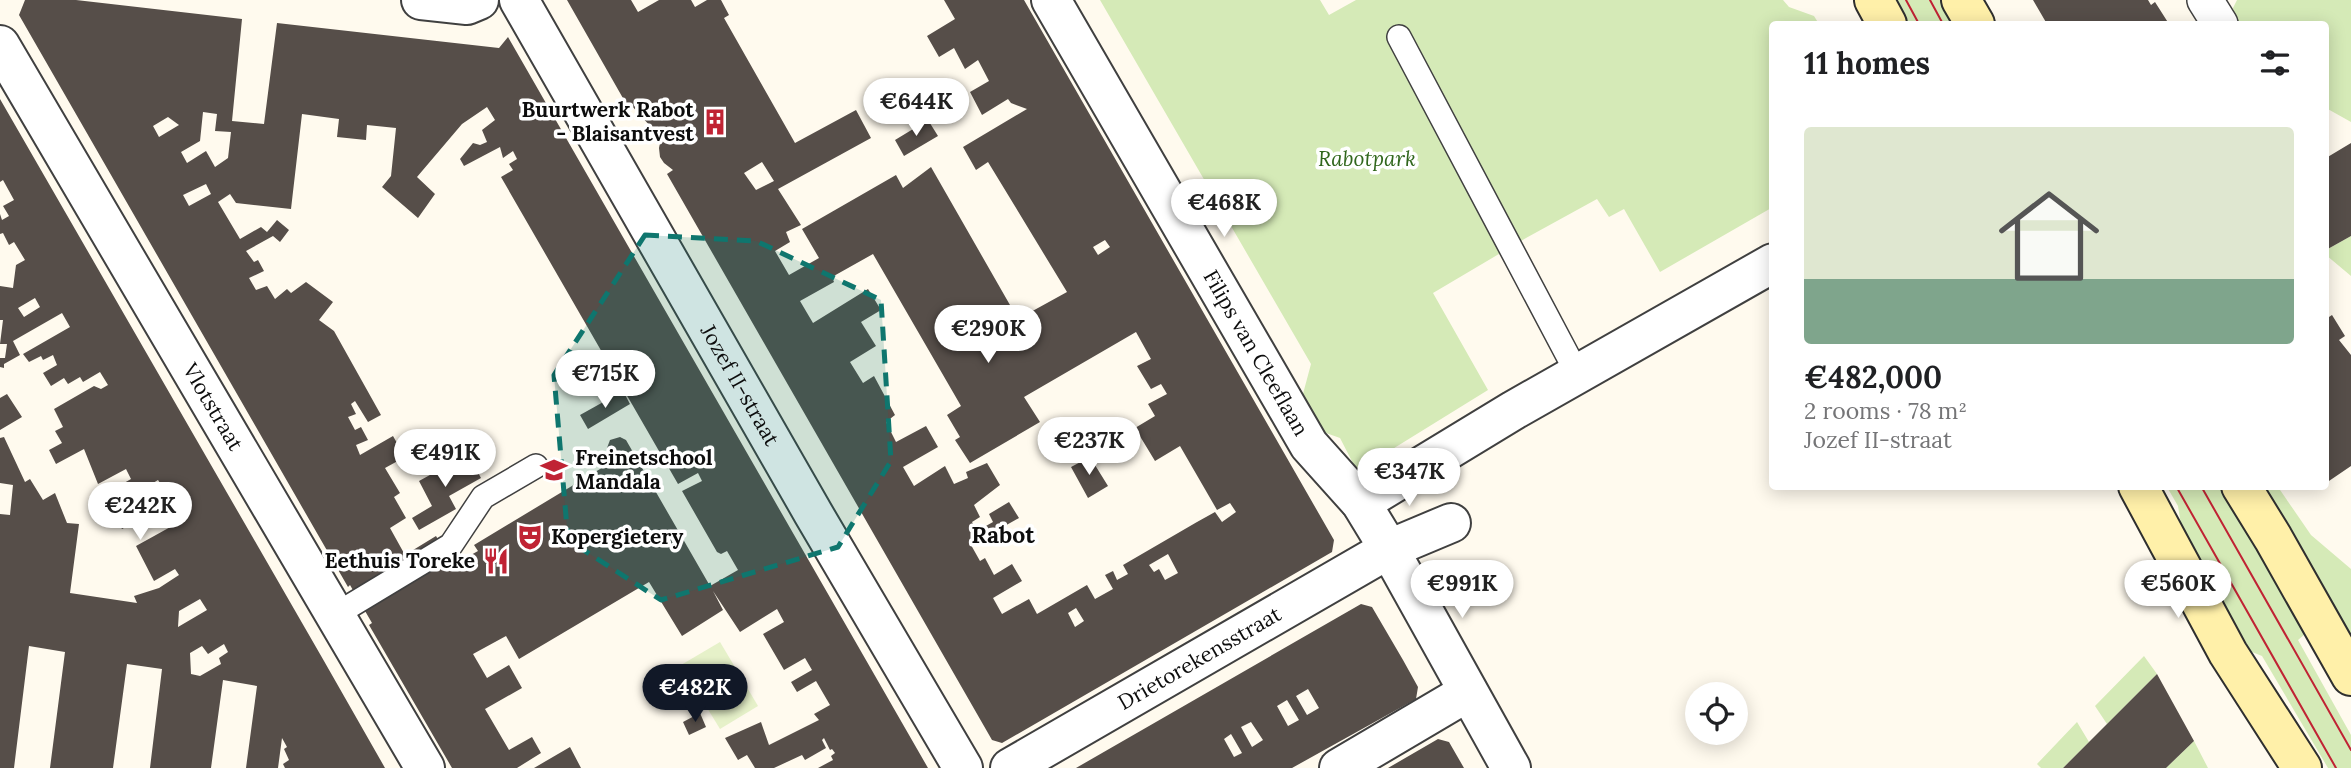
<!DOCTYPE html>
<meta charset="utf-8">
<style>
:root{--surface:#fff;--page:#f2f2f2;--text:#202124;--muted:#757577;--accent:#111827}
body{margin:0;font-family:Lora,serif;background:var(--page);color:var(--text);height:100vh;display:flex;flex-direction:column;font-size:26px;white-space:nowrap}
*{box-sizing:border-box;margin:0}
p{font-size:23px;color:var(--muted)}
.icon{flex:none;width:38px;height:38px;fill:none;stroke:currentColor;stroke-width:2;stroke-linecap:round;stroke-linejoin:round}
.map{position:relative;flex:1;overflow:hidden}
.side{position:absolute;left:1769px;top:21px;width:560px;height:469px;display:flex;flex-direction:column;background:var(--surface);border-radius:7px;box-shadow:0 4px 18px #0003}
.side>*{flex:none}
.controls{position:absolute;left:1685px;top:682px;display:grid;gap:14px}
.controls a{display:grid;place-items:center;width:63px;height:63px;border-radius:50%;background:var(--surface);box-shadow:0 4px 18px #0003;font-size:35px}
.price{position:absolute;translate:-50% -60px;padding:0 16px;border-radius:24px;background:#fff;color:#222;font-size:23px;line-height:46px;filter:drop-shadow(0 2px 4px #0008)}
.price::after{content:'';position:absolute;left:50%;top:42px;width:21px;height:16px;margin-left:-10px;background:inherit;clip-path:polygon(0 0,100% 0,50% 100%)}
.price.current{background:var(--accent);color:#fff}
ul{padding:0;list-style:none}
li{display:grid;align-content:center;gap:14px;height:371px;padding:0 35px}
li span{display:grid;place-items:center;height:217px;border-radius:7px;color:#555}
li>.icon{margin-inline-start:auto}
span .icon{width:126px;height:126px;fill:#fffc;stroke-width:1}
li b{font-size:30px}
h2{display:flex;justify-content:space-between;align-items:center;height:84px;padding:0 35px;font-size:30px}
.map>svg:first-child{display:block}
.green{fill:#d5eab7}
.pitch{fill:#e6f1c9}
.building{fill:#564e49;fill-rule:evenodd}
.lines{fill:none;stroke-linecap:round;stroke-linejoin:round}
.service-casing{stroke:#404040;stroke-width:26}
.pedestrian-casing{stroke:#404040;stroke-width:38}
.minor-casing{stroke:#404040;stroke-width:42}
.secondary-casing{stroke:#2f2f2f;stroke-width:42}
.service{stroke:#fff;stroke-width:23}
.pedestrian{stroke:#fff;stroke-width:35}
.minor{stroke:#fff;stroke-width:38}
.secondary{stroke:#fff0a9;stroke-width:38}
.tram{stroke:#c02334;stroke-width:2}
.marked{fill:#0f766e;fill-opacity:0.2;stroke:#0f766e;stroke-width:5;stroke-dasharray:14 9;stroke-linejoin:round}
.labels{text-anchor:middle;stroke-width:7;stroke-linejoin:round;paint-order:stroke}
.poi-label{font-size:21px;font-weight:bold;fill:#0d0d0d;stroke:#fff;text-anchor:end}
.park-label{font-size:21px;font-style:italic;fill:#30661c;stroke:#fff}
.street-label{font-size:21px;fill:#0d0d0d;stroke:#fff}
.neighbourhood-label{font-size:23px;font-weight:bold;fill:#0d0d0d;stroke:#fff}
</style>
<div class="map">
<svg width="2351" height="768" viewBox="0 0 2351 768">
<rect width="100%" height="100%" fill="#fffaee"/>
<!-- green -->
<path class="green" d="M1100 0H1320L1329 15 1356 0H1783L1789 7 1814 16 1819 24H1773V207L1660 272 1624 209 1609 217 1597 199 1526 238 1433 293 1488 390 1357 471 1340 438 1312 428 1300 405 1311 364Z
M1892 0H1941L1954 24H1906Z
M2237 0H2351V122L2326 108V24H2236L2233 8Z
M2351 236V276L2326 255V250Z
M2167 487H2213L2215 490 2219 487H2229L2311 629 2298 640 2351 735V768H2328L2262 656 2242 648 2186 556 2178 506Z
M2253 487H2278L2311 535 2351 569V658Z
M2144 656 2157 674 2107 724 2095 706Z
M2077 722 2089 742 2063 768H2041L2037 764Z
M2194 741 2208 768H2166Z"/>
<!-- pitch -->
<path class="pitch" d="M720 642 758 706 720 729 681 665Z"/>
<!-- building -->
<path class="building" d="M25 0H76L242 19 232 121 264 124 277 23 499 48 508 37 928 768H818L833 760 831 756 835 753 832 749 830 750 824 738 822 740 826 748 805 760 802 755 774 768H755L747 755 738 760 725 738 761 722 769 745 819 720 814 714 830 705 816 681 797 692 791 682 812 670 805 658 784 670 763 634 784 622 777 609 740 632 713 591 723 610 682 636 649 582 519 659 506 636 473 654 487 678 509 665 522 688 485 709 509 750 532 737 541 753 517 768H452L369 625 372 623 350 585 348 587 19 15ZM487 107 495 120 482 130 487 142 480 145 473 143 460 159 464 166 500 147 503 158 513 151 517 159 509 164 513 170 501 177 678 484 698 473 702 481 682 491 717 552 721 554 727 551 738 570 710 586 626 440 620 437 610 440 607 448 608 452 615 460 474 545 478 551 453 565 436 536 405 555 390 528 406 518 394 497 400 493 385 468 405 457 393 436 360 455 356 445 368 440 361 427 355 430 348 417 356 414 351 404 355 401 368 422 381 415 334 331 319 320 333 302 306 282 291 293 287 289 275 299 267 286 256 290 249 278 264 271 258 260 254 262 246 251 273 236 280 242 289 230 277 220 267 232 261 227 240 239 218 202 230 194 236 203 291 209 302 114 339 119 337 137 366 140 367 125 396 128 391 176 382 187 418 218 435 194 417 177 462 124ZM203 112 217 114 215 131 231 132 228 158 215 167 206 151 187 163 181 152 200 141ZM168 117 179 125 159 137 153 126ZM206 184 211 194 189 206 183 195ZM630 356 634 363 621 370 617 362Z
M567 0H631L638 12 659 0H691L695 7 707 0H721L729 15 724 18 795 143 856 110 871 138 778 189 801 225 786 232 790 242 775 251 789 275 819 258 802 229 896 175 903 188 931 167 1018 319 1067 292 988 162 976 170 963 147 1027 109 1011 103 1008 99 982 115 970 92 989 81 978 60 965 69 954 48 939 57 927 36 955 19 944 0H1024L1334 540 1332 552 1002 743 992 740 667 174 673 170 664 163 660 157 659 148 661 138 631 105 628 107ZM762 162 774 181 756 190 744 173ZM1105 240 1110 247 1098 255 1093 247ZM873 254 961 406 947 415 960 437 955 440 970 463 1040 422 1024 397 1136 332 1151 359 1137 366 1151 389 1161 384 1167 394 1148 404 1155 416 1135 428 1155 461 1180 446 1217 510 1230 503 1236 512 1222 522 1215 512 1197 522 1123 565 1128 574 1117 580 1113 571 1105 575 1113 589 1095 599 1087 585 1037 614 1029 599 1002 614 993 598 1022 581 1012 564 994 575 985 558 980 561 971 545 1019 518 1009 502 989 514 993 522 977 531 972 522 980 517 974 505 1000 485 987 463 966 472 968 478 954 484 945 466 914 486 903 467 938 447 926 426 896 442 886 422 895 415 874 376 863 383 850 362 876 346 861 322 881 310 868 289 813 323 800 301 834 282 832 277ZM1168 554 1178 573 1165 580 1159 569 1154 572 1149 565ZM1076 608 1084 621 1075 627 1068 613Z
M2033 0H2148L2151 5 2155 2 2169 24H2047Z
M0 99 324 661 385 768H285L283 764 289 760 284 749 287 747 282 738 278 768H246L257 686 223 680 211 768H150L162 669 127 664 113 768H50L65 652 29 646 14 768H0V514L10 515 13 485 0 483V438L4 437 25 482 30 479 43 500 55 493 67 523 79 524 70 593 137 603 134 596 159 588 179 575 175 569 154 581 136 546 183 520 172 502 122 529 116 517 164 489 158 480 118 504 110 491 131 479 126 469 98 484 84 449 56 464 49 450 62 443 55 431 63 427 54 409 94 386 101 389 108 385 100 372 83 382 80 377 68 384 64 378 51 386 43 373 57 365 53 355 43 360 41 356 29 362 23 354 70 327 62 313 13 341 20 355 4 364V368L0 367V358H5L7 344H0L3 320H0V286L13 288 16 265 25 260 14 242 9 245 3 233 0 234V214L2 220 9 216 3 206 14 200 3 180 0 182ZM35 298 40 307 24 317 18 308ZM200 599 207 610 178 627 179 611ZM224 644 228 652 219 658 221 664 200 676 191 674 190 653 202 646 208 654Z
M928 120 938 136 904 156 895 140Z
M2351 143V236L2326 250V158Z
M2332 315 2345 336 2339 340 2351 355V466L2326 483V319Z
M623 391 630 404 588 429 580 415Z
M7 394 22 417 0 430V398Z
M468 454 481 478 449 496 456 509 419 530 412 518 432 506 419 481Z
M1090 457 1108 486 1088 498 1071 467Z
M1361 604 1372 607 1403 660 1418 687 1416 699 1292 768H1076ZM1308 689 1319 708 1307 715 1296 696ZM1287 700 1299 720 1288 726 1277 706ZM1251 722 1263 740 1252 747 1241 727ZM1231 734 1242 753 1234 757 1224 739Z
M2157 674 2194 741 2166 768H2063Z
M700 713 706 727 689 735 683 722Z
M1438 739 1449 742 1464 768H1388Z
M570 747 581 768H534Z"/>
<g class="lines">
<!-- service casing -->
<g class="service-casing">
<path id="service" d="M1399 37 1578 375
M335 615 451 545 483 497 536 466"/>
</g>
<!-- pedestrian casing -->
<g class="pedestrian-casing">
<path id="pedestrian" d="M2205 0 2220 24"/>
</g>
<!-- minor casing -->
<g class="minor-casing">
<g id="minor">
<path d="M421 0 467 5 479 0"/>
<path id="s1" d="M519 0 813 513 963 768"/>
<path id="s2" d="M1051 0 1309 445 1361 503 1389 549 1511 768"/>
<path id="s3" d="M0 45 425 768"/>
<path d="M1361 503 1514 410 1773 263"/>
<path id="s4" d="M1010 768 1389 549 1451 523"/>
<path d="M1339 768 1468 692"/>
</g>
</g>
<!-- secondary casing -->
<g class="secondary-casing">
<path id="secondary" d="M1874 0 1887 24
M1961 0 1975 24
M2138 486 2228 653 2302 768
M2241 486 2273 538 2351 676"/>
</g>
<!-- service -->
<use href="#service" class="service"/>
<!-- pedestrian -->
<use href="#pedestrian" class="pedestrian"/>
<!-- minor -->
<use href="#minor" class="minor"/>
<!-- secondary -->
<use href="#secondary" class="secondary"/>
<!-- tram -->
<path class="tram" d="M1906 0 1919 24
M1930 0 1943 24
M2176 486 2336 768
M2201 486 2351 750"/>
</g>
<!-- marked area -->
<path class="marked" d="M645 235 756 241 881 300 891 461 838 547 661 600 568 540 554 375Z"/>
<!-- icons -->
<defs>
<g id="building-bare" transform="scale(2.1)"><path d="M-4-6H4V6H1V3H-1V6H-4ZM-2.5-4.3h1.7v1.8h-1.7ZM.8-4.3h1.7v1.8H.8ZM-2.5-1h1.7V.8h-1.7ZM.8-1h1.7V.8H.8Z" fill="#c02334" stroke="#fff" stroke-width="2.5" paint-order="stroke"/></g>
<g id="school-bare" transform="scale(2.1)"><path d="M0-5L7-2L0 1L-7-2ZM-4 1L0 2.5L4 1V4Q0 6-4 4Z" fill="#c02334" stroke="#fff" stroke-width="2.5" paint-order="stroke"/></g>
<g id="theatre-bare" transform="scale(2.1)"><path d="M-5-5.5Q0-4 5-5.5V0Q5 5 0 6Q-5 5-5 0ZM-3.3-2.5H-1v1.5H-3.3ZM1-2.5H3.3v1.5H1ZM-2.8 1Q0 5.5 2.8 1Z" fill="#c02334" stroke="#fff" stroke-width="2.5" paint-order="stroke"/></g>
<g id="restaurant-bare" transform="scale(2.1)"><path d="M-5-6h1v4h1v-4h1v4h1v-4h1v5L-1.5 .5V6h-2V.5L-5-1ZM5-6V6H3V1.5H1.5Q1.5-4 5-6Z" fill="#c02334" stroke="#fff" stroke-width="2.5" paint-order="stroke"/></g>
</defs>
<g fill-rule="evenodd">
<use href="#building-bare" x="715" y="122"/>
<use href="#school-bare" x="554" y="470"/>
<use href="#theatre-bare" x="530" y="537"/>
<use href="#restaurant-bare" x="496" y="561"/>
</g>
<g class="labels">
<!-- poi labels -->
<g class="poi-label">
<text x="694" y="117">Buurtwerk Rabot<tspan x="694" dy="24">- Blaisantvest</tspan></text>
<text x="575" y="465" text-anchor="start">Freinetschool<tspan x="575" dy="24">Mandala</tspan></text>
<text x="551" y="544" text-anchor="start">Kopergietery</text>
<text x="475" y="568">Eethuis Toreke</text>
</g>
<!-- park labels -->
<g class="park-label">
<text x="1367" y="166">Rabotpark</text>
</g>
<!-- street labels -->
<g class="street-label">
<text dy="7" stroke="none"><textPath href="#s2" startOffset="408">Filips van Cleeflaan</textPath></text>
<text dy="7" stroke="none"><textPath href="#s1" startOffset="444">Jozef II-straat</textPath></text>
<text dy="7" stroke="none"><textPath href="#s3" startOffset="420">Vlotstraat</textPath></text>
<text dy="7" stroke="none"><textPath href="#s4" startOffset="219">Drietorekensstraat</textPath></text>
</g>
<!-- neighbourhood labels -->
<g class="neighbourhood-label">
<text x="1003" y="543">Rabot</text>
</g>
</g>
</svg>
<div class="controls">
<a><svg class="icon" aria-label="locate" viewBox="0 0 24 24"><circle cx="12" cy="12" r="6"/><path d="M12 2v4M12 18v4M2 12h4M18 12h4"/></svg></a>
</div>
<b class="price" style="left:916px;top:138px">€644K</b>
<b class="price" style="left:1224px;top:239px">€468K</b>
<b class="price" style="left:988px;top:365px">€290K</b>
<b class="price" style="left:605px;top:410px">€715K</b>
<b class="price" style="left:1089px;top:477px">€237K</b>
<b class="price" style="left:445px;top:489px">€491K</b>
<b class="price" style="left:1409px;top:508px">€347K</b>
<b class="price" style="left:140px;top:542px">€242K</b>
<b class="price" style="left:1462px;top:620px">€991K</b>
<b class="price" style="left:2178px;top:620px">€560K</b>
<b class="price current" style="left:695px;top:724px">€482K</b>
<section class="side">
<h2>11 homes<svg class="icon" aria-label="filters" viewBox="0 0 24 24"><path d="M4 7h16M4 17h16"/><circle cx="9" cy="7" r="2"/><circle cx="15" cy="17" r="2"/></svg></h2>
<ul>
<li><span style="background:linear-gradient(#dfe7d0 70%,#7fa58c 0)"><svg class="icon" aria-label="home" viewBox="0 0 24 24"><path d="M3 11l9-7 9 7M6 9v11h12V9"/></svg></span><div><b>€482,000</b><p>2 rooms · 78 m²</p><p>Jozef II-straat</p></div></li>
</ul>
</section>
</div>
